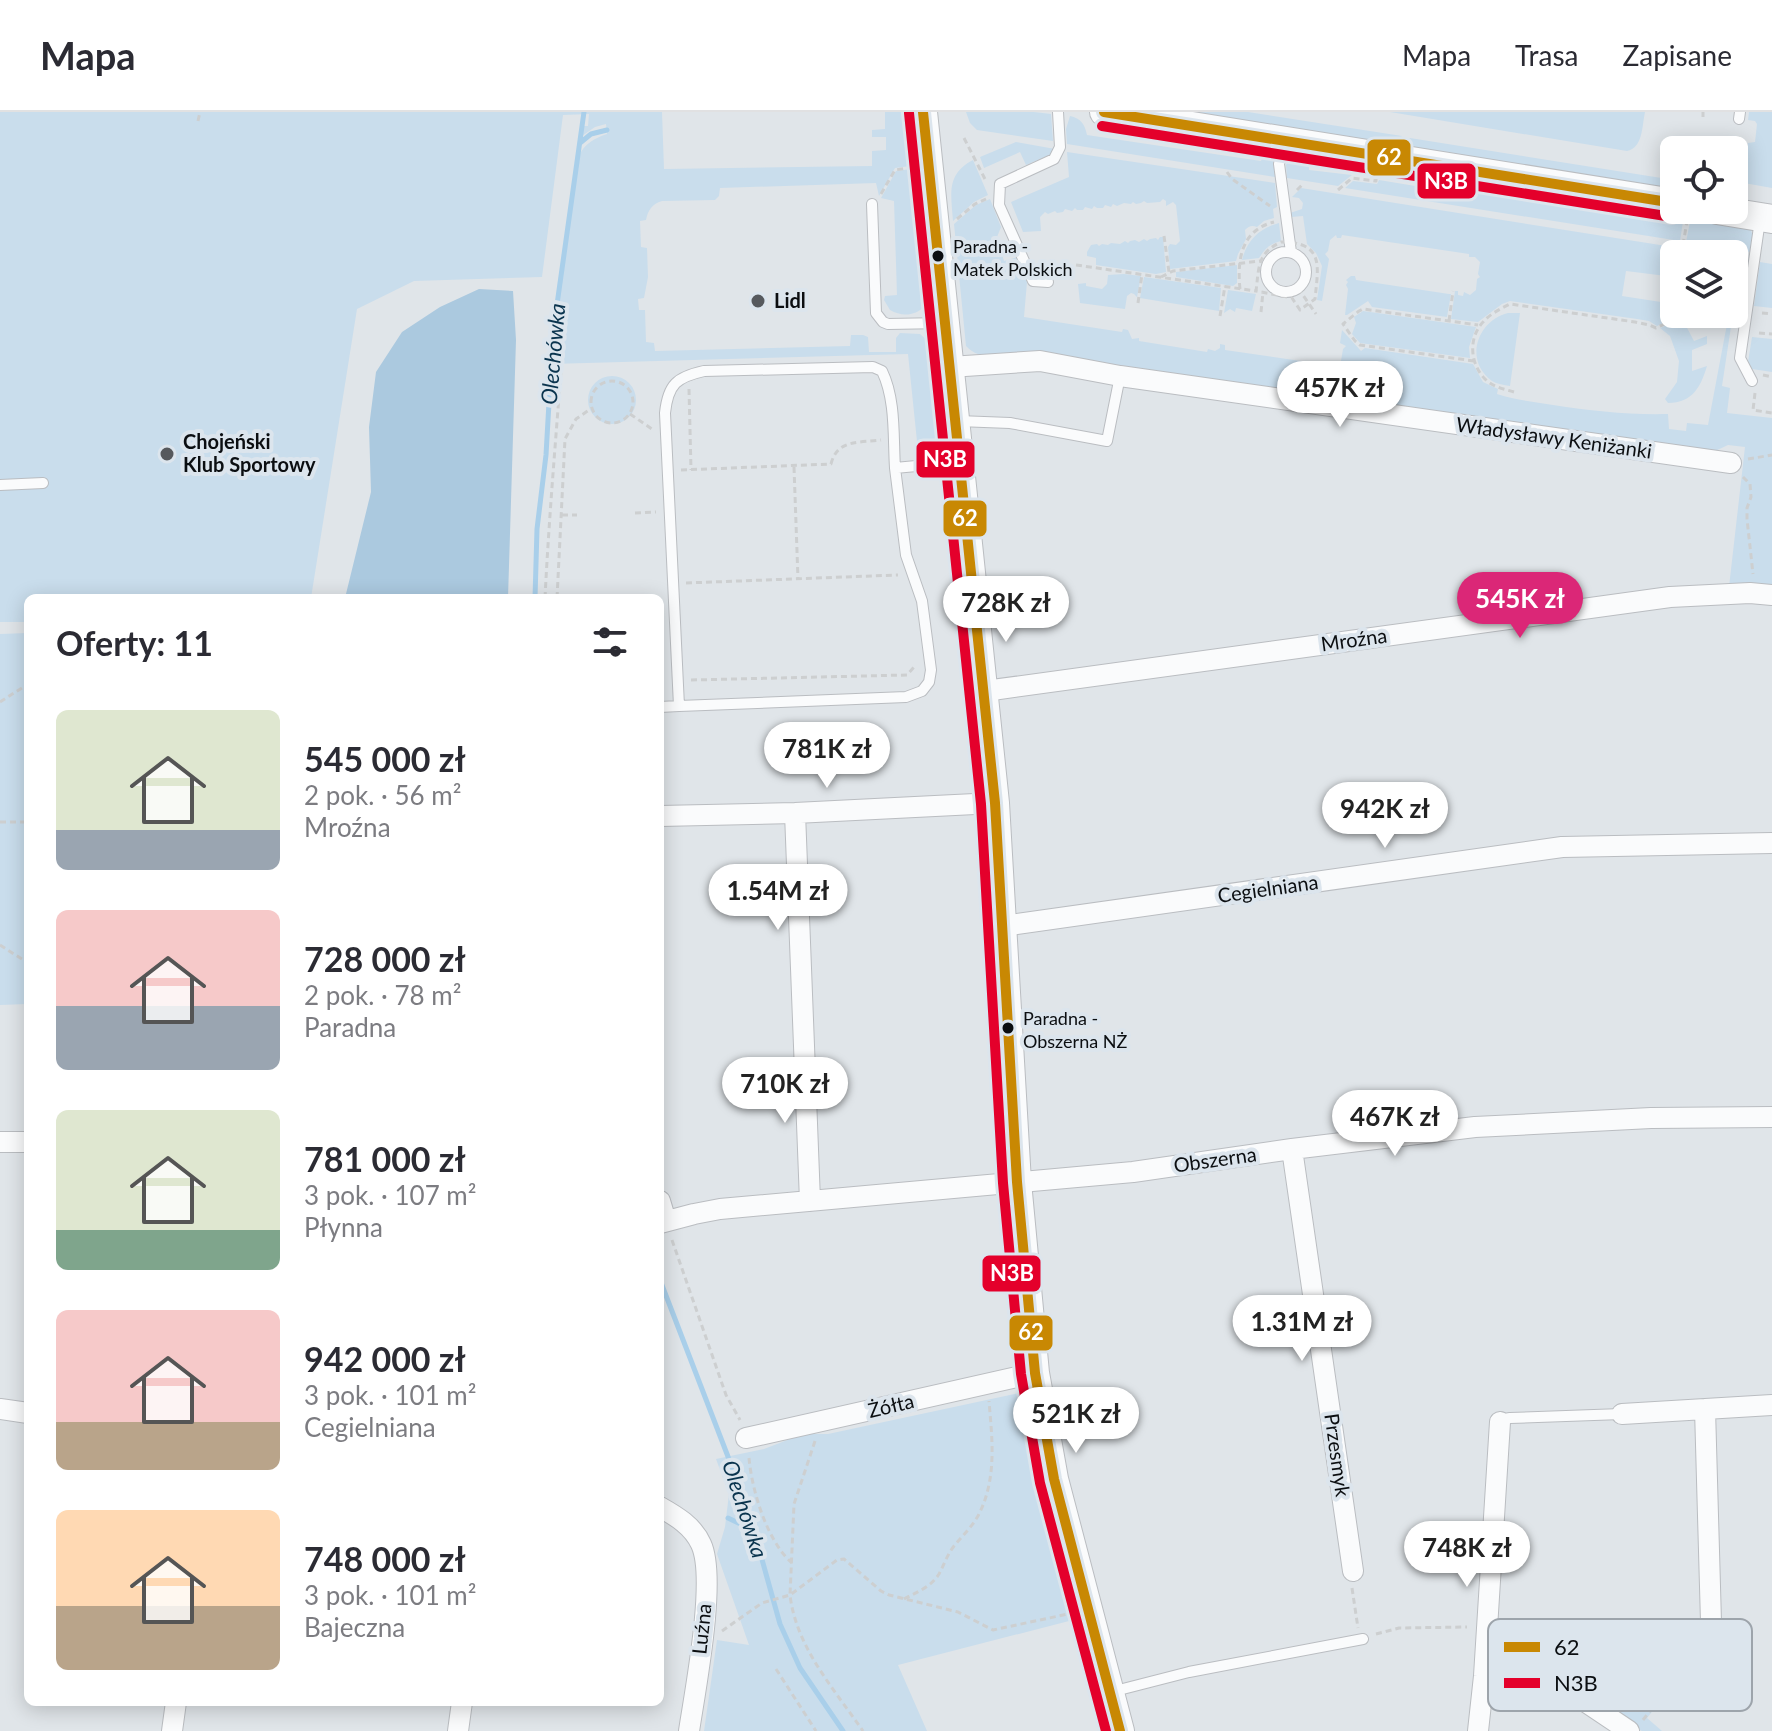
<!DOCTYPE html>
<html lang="pl">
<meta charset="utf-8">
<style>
:root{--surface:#fff;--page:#f2f2f3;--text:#2b2b33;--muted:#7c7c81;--line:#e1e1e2;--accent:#db2777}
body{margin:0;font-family:Lato,sans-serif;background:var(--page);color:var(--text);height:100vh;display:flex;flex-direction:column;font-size:30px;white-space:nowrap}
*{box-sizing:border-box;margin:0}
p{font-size:26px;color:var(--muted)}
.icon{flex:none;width:44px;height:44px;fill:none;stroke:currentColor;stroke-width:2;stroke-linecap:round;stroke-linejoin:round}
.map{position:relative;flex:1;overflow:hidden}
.drawer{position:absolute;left:24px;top:482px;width:640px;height:1112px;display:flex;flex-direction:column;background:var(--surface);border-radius:12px;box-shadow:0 4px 20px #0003}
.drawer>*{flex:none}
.fabs{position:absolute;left:1660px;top:24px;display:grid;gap:16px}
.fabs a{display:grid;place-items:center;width:88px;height:88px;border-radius:12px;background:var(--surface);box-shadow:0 4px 20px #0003;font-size:40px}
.price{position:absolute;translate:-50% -68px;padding:0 18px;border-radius:28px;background:#fff;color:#222;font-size:26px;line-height:52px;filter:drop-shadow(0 2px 4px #0008)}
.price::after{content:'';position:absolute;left:50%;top:48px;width:24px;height:18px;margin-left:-12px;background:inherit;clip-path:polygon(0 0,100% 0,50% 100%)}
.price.selected{background:var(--accent);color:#fff}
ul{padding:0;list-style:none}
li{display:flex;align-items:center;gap:24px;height:200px;padding:0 32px}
li span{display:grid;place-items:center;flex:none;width:224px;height:160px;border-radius:12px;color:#555}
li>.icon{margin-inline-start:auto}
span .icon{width:96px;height:96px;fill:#fffc;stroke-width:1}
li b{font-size:34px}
h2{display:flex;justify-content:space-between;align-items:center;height:96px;padding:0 32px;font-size:34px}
header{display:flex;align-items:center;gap:48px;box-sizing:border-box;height:112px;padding:0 40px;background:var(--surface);border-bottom:2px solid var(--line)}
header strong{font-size:38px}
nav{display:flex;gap:44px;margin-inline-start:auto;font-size:28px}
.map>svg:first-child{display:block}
.green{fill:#c9ddec}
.forest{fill:#abc9df}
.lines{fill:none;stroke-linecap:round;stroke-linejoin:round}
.stream{stroke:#a9cfea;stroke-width:5}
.lane-casing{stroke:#babdc1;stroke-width:12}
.street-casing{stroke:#babdc1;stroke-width:22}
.secondary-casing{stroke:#babdc1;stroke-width:30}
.path{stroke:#cdcfd0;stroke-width:3;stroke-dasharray:6 4;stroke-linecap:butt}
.lane{stroke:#fafbfc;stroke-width:10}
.street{stroke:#fafbfc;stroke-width:20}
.secondary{stroke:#fafbfc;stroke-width:28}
.bus-1-casing{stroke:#dce5ed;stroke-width:16}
.bus-2-casing{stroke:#dce5ed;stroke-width:16}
.bus-1{stroke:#c88803;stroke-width:10}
.bus-2{stroke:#e4002b;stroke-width:10}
.bus-dot{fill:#0b0e11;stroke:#dce5ed;stroke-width:3}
.poi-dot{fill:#56595d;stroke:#dce5ed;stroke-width:3}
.labels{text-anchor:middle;stroke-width:8;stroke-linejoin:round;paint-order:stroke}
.bus-label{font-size:18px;fill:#0b0e11;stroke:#dce5ed;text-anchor:start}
.poi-label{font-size:20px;font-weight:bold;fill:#0b0e11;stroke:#dce5ed;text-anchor:start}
.street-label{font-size:20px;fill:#0b0e11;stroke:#dce5ed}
.water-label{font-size:22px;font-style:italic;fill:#0a344e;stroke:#dce5ed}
.key{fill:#dce5ed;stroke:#9da4ab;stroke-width:2}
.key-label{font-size:22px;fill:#0b0e11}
.line-badge{stroke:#dce5ed;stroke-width:3}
.badge-label{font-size:22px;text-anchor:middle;font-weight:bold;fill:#fff}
</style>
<header>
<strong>Mapa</strong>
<nav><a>Mapa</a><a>Trasa</a><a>Zapisane</a></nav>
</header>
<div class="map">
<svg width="1772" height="1619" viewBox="0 0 1772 1619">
<rect width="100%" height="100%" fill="#e0e5e9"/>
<!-- green -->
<path class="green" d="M0 0H662L664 57 872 54V39L886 38V25H872V18L885 17V0H904L910 54 895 56 879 84 876 71 720 76 719 84 715 88 662 89C652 92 648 98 646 108L640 109 641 135 647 136 648 165 644 186 638 187 639 198H645L646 230 654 231 655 239 850 234 851 223H863L868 225 869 240H896V226L900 221 920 222 928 229 939 337 918 339 908 242 551 252 553 222 579 44C584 32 595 26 607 22L606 12 595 15 582 24 583 14H588L589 2 563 3 542 165 414 169 357 197 311 486H28V510H0Z
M966 0H1034L1051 2 1053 29 977 18 970 11Z
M1166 0H1248L1402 24 1390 36Z
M1390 0H1645C1642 14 1643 36 1627 39Z
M1749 0H1772V76L1744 71 1743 69 1748 31 1755 30 1757 12 1755 9 1748 8Z
M1070 4C1081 6 1085 13 1087 23L1261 49 1266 36 1272 38 1275 65 1067 32 1066 17Z
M1410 26 1674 68V80L1395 37Z
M1016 30 1055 37 1052 42 1026 53 1020 40 984 56 980 45Z
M1067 40 1275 71 1277 95 1273 97 1274 106 1264 109 1257 115C1252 113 1249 114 1245 118L1246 127 1238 142 1236 149 1170 157 1168 135 1170 132 1176 133 1180 129 1176 93 1173 90 1166 94V89L1163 87 1160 90 1147 91 1144 89 1141 91 1136 92 1133 90 1131 92 1124 91 1117 94 1113 92 1111 95 1105 93 1103 96H1097L1094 94 1092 97 1085 95 1083 98H1077L1075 96 1072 99 1065 97 1063 100 1057 101 1055 99 1048 102 1045 100 1040 105 1041 119 1023 120 1011 90 1069 65Z
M1292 41 1304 43 1309 51V58L1352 63 1338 74 1287 66 1286 53Z
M973 48 988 83 974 90 953 109C951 82 946 62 973 48Z
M911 57 925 194C915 204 902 205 890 198L884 188 885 184 897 183 894 89 881 86 896 59Z
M1379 68 1476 84 1483 74 1488 72 1684 103 1680 129 1345 76 1353 69 1377 72Z
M1301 76 1717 142H1674V165L1626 159 1622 184 1674 192V202H1682L1657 214 1649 209 1637 207 1510 189 1502 192 1478 210 1451 207 1455 179H1458V183L1463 184 1464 180 1470 183 1476 178 1477 167 1480 165 1478 162 1480 150 1475 145H1469V142L1342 123 1341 126H1337L1336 123 1330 128 1328 139 1325 142 1329 147 1322 189 1317 188 1322 154 1316 141 1307 132 1303 104 1291 105 1290 101 1302 97 1303 91 1299 86 1292 85Z
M990 87 1001 115 997 125 1004 149 1018 145 1027 170 1024 205 1122 220 1123 217 1128 218 1132 227 1139 226V229L1207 240 1208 237 1215 239 1220 236V232L1225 233V238L1328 253 1333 250 1335 253 1341 249 1343 237 1346 234 1340 231 1342 218 1361 239 1365 236 1473 252 1483 270 1498 277 1497 282C1516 288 1534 290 1553 293 1592 299 1629 303 1668 302L1669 317 1686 319 1687 311 1708 313 1727 212V203L1737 201 1740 203 1741 208H1732L1722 274 1730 276 1727 301 1772 306V476L1729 475 1745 335 1728 333 1711 341 1678 338 1034 240C1012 242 982 252 966 234L954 112 976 93Z
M1691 105 1749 112 1754 128 1751 140 1686 130Z
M1279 111 1281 129C1269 132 1265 137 1259 146L1242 148C1247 128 1260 116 1279 111Z
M1160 125H1163L1166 160 1156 162 1096 153V146L1087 144V140L1091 133 1097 132 1099 134 1102 132 1108 133 1111 131 1120 132 1125 129 1128 131 1130 129 1135 128 1139 130 1144 127 1147 129 1150 127 1156 126 1158 128Z
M1734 145 1751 148 1744 192H1734Z
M1760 150 1772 152V196L1754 194Z
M1237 153V171L1233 174 1176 165V160Z
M1124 162 1141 164 1137 185 1134 182 1131 181 1127 184 1125 197 1080 191 1078 172 1086 171V174L1102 177 1107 172 1108 163Z
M1351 164H1355L1356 168 1449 182H1451L1447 205 1372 195 1368 189 1347 203H1345L1348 177 1346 173 1348 170 1346 168Z
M1144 165 1221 176 1219 199 1140 186Z
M1228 178 1256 182 1252 199 1236 196 1235 200 1230 197 1224 201Z
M1363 199 1476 215 1469 235 1470 246 1360 231 1352 222 1356 211 1354 205Z
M1508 201H1520L1510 274C1504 273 1497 272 1492 269 1463 248 1478 208 1508 201Z
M1691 202 1696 204 1685 212 1694 229 1707 224V232L1692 238V259L1707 254C1701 274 1693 291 1668 291L1665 287 1677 270 1679 249 1670 224 1660 216Z
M1752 225 1772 227V260L1752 257 1748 250Z
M588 288a24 24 0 1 1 48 0a24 24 0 1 1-48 0Z
M28 521V892L0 893V522Z
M1019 1281 1031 1355 1069 1509 898 1553 927 1619H704L717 1528 749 1533 717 1442 725 1415 729 1382 716 1347 764 1337 803 1322H828Z
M1516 1519 1519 1534 1524 1538 1688 1527 1689 1522 1726 1519 1728 1522 1730 1552 1690 1553 1647 1606 1662 1619H1642L1501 1549 1496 1545 1495 1521Z"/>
<!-- forest -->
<path class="forest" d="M479 177 513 179 516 228 508 486H345L371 380 369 315 376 260 402 220 440 195Z"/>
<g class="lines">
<!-- stream -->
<path class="stream" d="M580 31 591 22 607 18
M535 486 537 417 546 343 553 221 584 0
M660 1168 747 1394 780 1512 800 1556 843 1619
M728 1406 753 1418"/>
<!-- lane casing -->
<g class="lane-casing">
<path id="lane" d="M1739 7 1740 0
M1284 31 1279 52 1291 140
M1734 59 1737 30
M872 92 876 201 883 210 888 212 943 211
M1266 160a20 20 0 1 1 40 0a20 20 0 1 1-40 0Z
M1048 170 1033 169 999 93 1000 72 1054 47 1060 35 1058 0
M1752 269 1740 246 1760 108
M958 309 1010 311 1107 329 1120 264
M895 356C893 325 896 288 882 259L873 255 704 259C677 265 668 272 665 301L679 594 906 585 922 579 929 570 931 558 922 489 906 443 895 356 959 350
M0 373 43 371
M660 595 679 594
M1500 1310 1504 1307 1510 1306 1622 1302
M1111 1580 1189 1560 1363 1527"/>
</g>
<!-- street casing -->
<g class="street-casing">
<path id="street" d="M950 255 1040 249 1120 264 1731 351
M985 579 1670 485 1750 481 1772 483
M795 701 810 1089
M660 704 795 701 995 691
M1003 814 1562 735 1772 731
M0 1030H28
M1292 1037 1353 1459
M660 1089 666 1109
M660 1111 694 1102 720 1097 1133 1060 1292 1037 1475 1015 1651 1006 1772 1005
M0 1297 28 1301
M1705 1297 1711 1510
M1622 1302 1772 1293
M746 1326 1035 1261
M660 1395C676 1404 693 1414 701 1432 717 1466 695 1579 689 1619
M1484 1564C1508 1563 1531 1559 1553 1568L1629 1619
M172 1619 176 1590
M458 1619 462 1590
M1478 1619 1484 1564 1500 1310"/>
</g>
<!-- secondary casing -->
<g class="secondary-casing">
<path id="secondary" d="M923 0 995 691 1017 1070 1035 1261 1054 1367 1120 1619
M1104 0 1674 91
M1717 98 1772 107"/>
</g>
<!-- path -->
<path class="path" d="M1703 5V0
M198 9 200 0
M964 26 986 69
M1699 38 1701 25
M1227 60 1232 67 1270 94
M1297 78 1303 72
M1338 78 1352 66 1376 69V67
M881 82 895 58 907 56
M957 107 975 92 986 87
M1164 124 1169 160
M1281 130C1325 130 1318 155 1315 187L1300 198 1292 186 1256 179C1259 156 1257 141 1281 130Z
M1683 133 1687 109
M1076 153 1256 179
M1161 165 1173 159 1260 149
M1298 176 1316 202
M1240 177C1237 148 1241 118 1274 110
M1138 191 1142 162
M1261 200 1263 180
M1762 201 1772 202
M1220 204 1225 174
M1449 209 1453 179
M1759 221 1772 222
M1474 249 1360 233 1355 229 1343 212 1359 199 1363 197 1478 213
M1763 263 1772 265
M591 290a21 21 0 1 1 42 0a21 21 0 1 1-42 0Z
M689 277 691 358
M1514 280C1504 277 1493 275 1485 267 1470 252 1468 226 1483 210 1490 202 1500 197 1510 192L1635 210 1649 213 1656 216 1686 202
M1755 281 1753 298 1772 301
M630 302 652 317
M1748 347 1772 343
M794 355 798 467
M681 358 831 352C837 327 859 331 881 328
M1743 365 1750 372 1751 385 1747 396V407L1753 462
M635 401 656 400
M562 403H577
M686 471 898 463
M545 486C549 405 556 325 562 245L561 240
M557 486 565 327 576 307 592 296
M691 568 907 563 915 554
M0 590 28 572
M0 710H28
M0 833 28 851
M672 1128 726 1283 740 1308
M815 1329 794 1392 790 1483C796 1535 834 1577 863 1619
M749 1346C752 1379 767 1429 792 1451
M1352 1476 1358 1516
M904 1487C917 1480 931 1475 939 1462 944 1453 947 1443 954 1434 963 1423 974 1413 980 1400 997 1364 992 1326 989 1289
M722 1519 762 1491 790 1483 837 1448 844 1447 881 1479 889 1483 958 1500 993 1518 1068 1502
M1376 1522 1399 1516 1467 1515
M776 1557 816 1619
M1643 1608 1671 1572 1677 1557 1696 1535 1695 1522"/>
<!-- lane -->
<use href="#lane" class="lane"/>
<!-- street -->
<use href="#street" class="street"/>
<!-- secondary -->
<use href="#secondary" class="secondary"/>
<!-- bus-1 casing -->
<g class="bus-1-casing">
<path id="bus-1" d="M923 0 995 691 1017 1070 1035 1261 1054 1367 1120 1619
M1104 0 1674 91"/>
</g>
<!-- bus-2 casing -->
<g class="bus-2-casing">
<path id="bus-2" d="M909 1 981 692 1003 1071 1021 1262 1040 1371 1106 1619
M1102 14 1672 105"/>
</g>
<!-- bus-1 -->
<use href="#bus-1" class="bus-1"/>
<!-- bus-2 -->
<use href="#bus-2" class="bus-2"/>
</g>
<!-- markers -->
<g class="bus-dot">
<circle cx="938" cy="144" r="7"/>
<circle cx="1008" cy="916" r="7"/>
</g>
<g class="poi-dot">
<circle cx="758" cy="189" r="8"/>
<circle cx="167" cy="342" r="8"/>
</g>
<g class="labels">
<!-- bus labels -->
<g class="bus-label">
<text x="953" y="141">Paradna -<tspan x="953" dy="23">Matek Polskich</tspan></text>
<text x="1023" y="913">Paradna -<tspan x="1023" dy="23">Obszerna NŻ</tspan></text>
</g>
<!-- poi labels -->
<g class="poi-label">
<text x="774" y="196">Lidl</text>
<text x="183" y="337">Chojeński<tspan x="183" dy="23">Klub Sportowy</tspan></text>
</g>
<!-- street labels -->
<g class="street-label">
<text transform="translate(1554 326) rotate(8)" y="7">Władysławy Keniżanki</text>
<text transform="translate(1354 528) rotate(-8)" y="7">Mroźna</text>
<text transform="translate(1268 777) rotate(-8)" y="7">Cegielniana</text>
<text transform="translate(1215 1048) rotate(-8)" y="7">Obszerna</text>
<text transform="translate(891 1294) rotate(-13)" y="7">Żółta</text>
<text transform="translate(1337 1343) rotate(82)" y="7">Przesmyk</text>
<text transform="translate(702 1517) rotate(-84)" y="7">Luźna</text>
</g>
<!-- water labels -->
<g class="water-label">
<text transform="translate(553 242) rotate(-85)" y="8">Olechówka</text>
<text transform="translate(745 1397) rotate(72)" y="8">Olechówka</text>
</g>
</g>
<!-- legend -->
<rect x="1488" y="1507" width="264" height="92" rx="12" class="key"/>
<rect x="1504" y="1530" width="36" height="10" fill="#c88803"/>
<rect x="1504" y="1566" width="36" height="10" fill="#e4002b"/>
<g class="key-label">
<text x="1554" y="1543">62</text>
<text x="1554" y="1579">N3B</text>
</g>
<g class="line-badge">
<rect x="1366" y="26" width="46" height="39" rx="8" fill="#c88803"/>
<rect x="1416" y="50" width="61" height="38" rx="8" fill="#e4002b"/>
<rect x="915" y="328" width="61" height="39" rx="8" fill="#e4002b"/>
<rect x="942" y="387" width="46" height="39" rx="8" fill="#c88803"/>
<rect x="981" y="1142" width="61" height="39" rx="8" fill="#e4002b"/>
<rect x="1008" y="1202" width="46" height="38" rx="8" fill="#c88803"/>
</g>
<g class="badge-label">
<text x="1389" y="53">62</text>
<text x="1446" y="77">N3B</text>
<text x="945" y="355">N3B</text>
<text x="965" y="414">62</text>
<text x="1012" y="1169">N3B</text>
<text x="1031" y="1228">62</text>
</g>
</svg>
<div class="fabs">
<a><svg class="icon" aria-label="locate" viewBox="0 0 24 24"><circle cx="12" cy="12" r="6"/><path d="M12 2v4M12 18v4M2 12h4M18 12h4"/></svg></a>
<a><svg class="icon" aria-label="layers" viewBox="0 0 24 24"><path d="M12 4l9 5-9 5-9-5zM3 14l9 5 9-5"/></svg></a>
</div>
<b class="price" style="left:1340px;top:317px">457K zł</b>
<b class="price selected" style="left:1520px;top:528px">545K zł</b>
<b class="price" style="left:1006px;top:532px">728K zł</b>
<b class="price" style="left:827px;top:678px">781K zł</b>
<b class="price" style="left:1385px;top:738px">942K zł</b>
<b class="price" style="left:778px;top:820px">1.54M zł</b>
<b class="price" style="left:785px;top:1013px">710K zł</b>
<b class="price" style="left:1395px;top:1046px">467K zł</b>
<b class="price" style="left:1302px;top:1251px">1.31M zł</b>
<b class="price" style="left:1076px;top:1343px">521K zł</b>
<b class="price" style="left:1467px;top:1477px">748K zł</b>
<section class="drawer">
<h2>Oferty: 11<svg class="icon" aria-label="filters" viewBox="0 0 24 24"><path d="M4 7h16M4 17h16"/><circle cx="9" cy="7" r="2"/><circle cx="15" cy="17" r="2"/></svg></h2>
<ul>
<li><span style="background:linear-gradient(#dfe7d0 75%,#9aa5b1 0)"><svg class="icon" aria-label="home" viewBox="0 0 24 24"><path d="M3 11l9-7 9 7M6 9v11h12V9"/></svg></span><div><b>545 000 zł</b><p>2 pok. · 56 m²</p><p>Mroźna</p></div></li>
<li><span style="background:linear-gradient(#f6c9c9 60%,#9aa5b1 0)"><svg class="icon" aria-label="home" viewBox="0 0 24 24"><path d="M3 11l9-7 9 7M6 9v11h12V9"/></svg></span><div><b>728 000 zł</b><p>2 pok. · 78 m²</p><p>Paradna</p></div></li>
<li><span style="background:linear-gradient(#dfe7d0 75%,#7fa58c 0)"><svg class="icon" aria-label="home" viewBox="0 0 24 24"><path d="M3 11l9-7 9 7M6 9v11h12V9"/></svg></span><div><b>781 000 zł</b><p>3 pok. · 107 m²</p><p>Płynna</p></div></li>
<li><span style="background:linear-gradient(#f6c9c9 70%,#b9a48a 0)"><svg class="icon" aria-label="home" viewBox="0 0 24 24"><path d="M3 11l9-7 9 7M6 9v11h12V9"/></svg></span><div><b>942 000 zł</b><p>3 pok. · 101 m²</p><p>Cegielniana</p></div></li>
<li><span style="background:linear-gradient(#ffd9b3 60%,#b9a48a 0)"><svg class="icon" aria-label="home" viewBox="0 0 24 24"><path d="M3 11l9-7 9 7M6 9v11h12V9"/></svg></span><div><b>748 000 zł</b><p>3 pok. · 101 m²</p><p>Bajeczna</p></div></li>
</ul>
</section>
</div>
